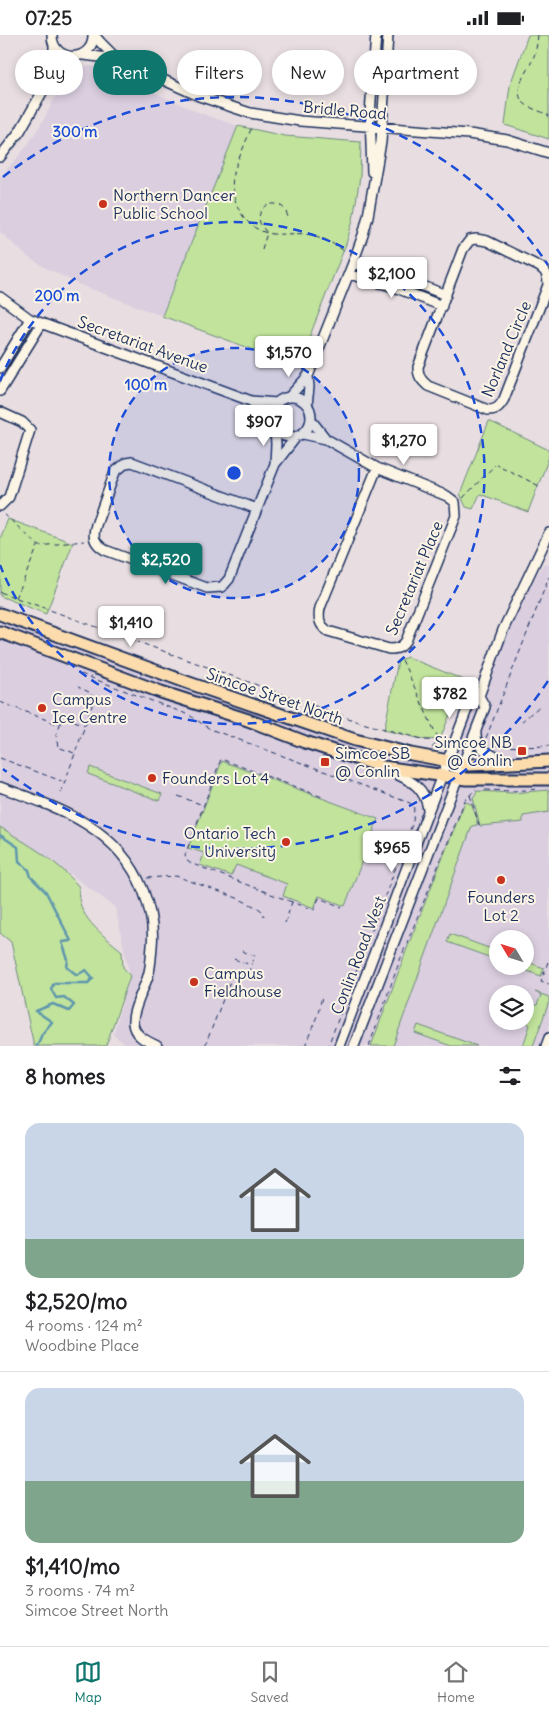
<!DOCTYPE html>
<meta charset="utf-8">
<style>
:root{--surface:#fff;--page:#f6f6f6;--text:#202124;--muted:#757577;--line:#e0e0e0;--accent:#0f766e}
body{margin:0;font-family:Delius,sans-serif;background:var(--page);color:var(--text);height:100vh;display:flex;flex-direction:column;font-size:19px;white-space:nowrap}
*{box-sizing:border-box;margin:0}
p{font-size:16px;color:var(--muted)}
.icon{flex:none;width:28px;height:28px;fill:none;stroke:currentColor;stroke-width:2;stroke-linecap:round;stroke-linejoin:round}
.map{position:relative;height:1011px;overflow:hidden}
.panel{display:flex;flex-direction:column;background:var(--surface);flex:1}
.panel>*{flex:none}
.top-card{position:absolute;left:15px;top:15px;width:520px;height:45px;display:flex;gap:10px}
.needle{width:32px;rotate:308deg}
.fabs{position:absolute;left:489px;top:895px;display:grid;gap:10px}
.fabs a{display:grid;place-items:center;width:45px;height:45px;border-radius:50%;background:var(--surface);box-shadow:0 2px 8px #0003;font-size:25px}
.price{position:absolute;translate:-50% -42px;padding:0 11px;border-radius:5px;background:#fff;color:#222;font-size:16px;line-height:32px;filter:drop-shadow(0 1px 2px #0008)}
.price::after{content:'';position:absolute;left:50%;top:30px;width:15px;height:11px;margin-left:-8px;background:inherit;clip-path:polygon(0 0,100% 0,50% 100%)}
.price.on{background:var(--accent);color:#fff}
ul{padding:0;list-style:none}
li{display:grid;align-content:center;gap:10px;height:265px;padding:0 25px}
li+li{border-top:1px solid var(--line)}
li span{display:grid;place-items:center;height:155px;border-radius:15px;color:#555}
li>.icon{margin-inline-start:auto}
span .icon{width:90px;height:90px;fill:#fffc;stroke-width:1}
li b{font-size:21px}
h2{display:flex;justify-content:space-between;align-items:center;height:60px;padding:0 25px;font-size:21px}
.tag{padding:0 18px;border-radius:22px;background:var(--surface);box-shadow:0 2px 8px #0003;font-size:18px;line-height:45px}
.tag.on{background:var(--accent);color:#fff}
.status{display:flex;justify-content:space-between;align-items:center;height:35px;padding:0 25px;background:var(--surface);direction:ltr}
.status svg{height:14px;fill:currentColor}
.tab-bar{display:flex;justify-content:space-around;align-items:center;height:70px;border-top:1px solid var(--line);background:var(--surface);font-size:14px;color:var(--muted)}
.tab-bar a{display:grid;justify-items:center;gap:2px}
.tab-bar .on{color:var(--accent)}
.map>svg:first-child{display:block}
.built{fill:#dacedf;fill-rule:evenodd}
.green{fill:#c1e39c;stroke:#6e897d}
.lines{fill:none;stroke-linecap:round;stroke-linejoin:round}
.stream{stroke:#5e97ae;stroke-width:2.5}
.minor-casing{stroke:#1b2f5e;stroke-width:12}
.major-casing{stroke:#1b2f5e;stroke-width:15}
.path{stroke:#1b2f5e;stroke-width:1;stroke-dasharray:5 4;stroke-linecap:butt}
.minor{stroke:#fcf5e5;stroke-width:9}
.major{stroke:#fcdcac;stroke-width:11}
.ring{fill:none;stroke:#1d4ed8;stroke-width:2.5;stroke-dasharray:9 6}
.poi-dot{fill:#c8321e;stroke:#fcf5e5;stroke-width:2}
.labels{text-anchor:middle;stroke-width:4;stroke-linejoin:round;paint-order:stroke}
.street-label{font-size:16px;fill:#1b2f5e;stroke:#fcf5e5}
.poi-label{font-size:16px;fill:#1b2f5e;stroke:#fcf5e5;text-anchor:start}
.centre{fill:#1d4ed8;stroke:#fcf5e5;stroke-width:2.5}
.ring-label{font-size:15px;text-anchor:middle;font-weight:bold;fill:#1d4ed8;stroke:#fcf5e5;stroke-width:4;stroke-linejoin:round;paint-order:stroke}
</style>
<div class="status"><b>07:25</b><svg viewBox="0 0 49 12"><path d="M0 12V9h3v3zM5 12V6h3v6zM10 12V3h3v9zM15 12V0h3v12zM26 1h20v11H26zM47 4h2v5h-2z"/></svg></div>
<div class="map">
<svg width="549" height="1011" viewBox="0 0 549 1011">
<rect width="100%" height="100%" fill="#e8dee1"/>
<filter id="ink" filterUnits="userSpaceOnUse"><feTurbulence type="fractalNoise" baseFrequency=".02" numOctaves="2"/><feDisplacementMap in="SourceGraphic" scale="10" xChannelSelector="R" yChannelSelector="G"/><feConvolveMatrix kernelMatrix="1 2 1 2 8 2 1 2 1" color-interpolation-filters="sRGB"/></filter>
<g filter="url(#ink)">
<!-- built -->
<path class="built" d="M92 31 99 33 135 48 197 77 238 91 162 281 78 249 48 234 29 223 0 197V142L19 121 31 105 43 86 62 49 68 40 75 35 83 32Z
M544 528 549 530V726H446L469 669 479 661 503 595Z
M0 579 176 649 325 702 378 718 471 736 549 734V1011H128L113 1000 130 941 115 872 47 822 0 792ZM498 904H525V931H498ZM498 959H525V986H498Z"/>
<!-- green -->
<path class="green" d="M528 0H549V104L505 90 510 50Z
M238 91 285 101 361 107 360 142 353 185 346 209 298 331 162 281Z
M489 386 549 415V422L528 477 480 459 473 474 466 472 460 459Z
M8 484 73 508 46 579 0 561V504Z
M407 622 464 645 440 704 426 705 384 695 398 626Z
M222 726 378 784 345 871 319 861 314 873 283 861 287 849 236 830 231 841 200 830 204 818 188 813Z
M90 732 162 759 160 766 88 739Z
M549 755V777L523 781V787L480 791 473 763 475 761 477 756 512 758Z
M466 767 471 769 477 783V790L472 791 393 1011H371L411 903 464 769Z
M0 792C27 809 59 826 79 852 75 881 102 899 122 916L123 932 130 941 106 1011H34L11 907 0 898Z
M450 899 497 916V925L447 907Z
M525 926 544 933 541 941 514 931H525Z
M535 957 549 962V967L533 1011H523L530 990 525 986 527 975 530 970H537L541 960Z
M418 990 477 1011H451L415 998Z"/>
<g class="lines">
<!-- stream -->
<path class="stream" d="M0 800 18 812 19 826 29 835 31 842 46 857 71 906 62 907 68 925 67 932 77 940 86 935 93 943 88 948H54L51 954 56 963 64 962 74 970 69 976 53 969 36 976 52 987 42 999 37 1011"/>
<!-- minor casing -->
<g class="minor-casing">
<path id="minor" d="M52 0C52 29 94 28 93 0
M94 0 101 8 117 24
M83 20 117 24 199 61 250 78 300 86 469 99 507 105 549 118
M49 47 54 21V11
M0 122 20 96 48 47 73 22
M372 137 370 78 376 0
M476 204 487 206 540 232C547 237 548 242 548 250L504 364C500 371 497 375 488 375L428 351C421 345 418 341 418 332L463 214 470 205Z
M353 228 392 239 446 260
M349 239 394 252 442 271
M0 262 30 284 251 366 277 368
M0 333 30 284
M0 356 42 288
M289 362 308 341 353 228 363 200 368 181 381 107 388 0
M271 382a20 20 0 1 1 40 0a20 20 0 1 1-40 0Z
M251 366 259 373 271 381
M307 370 309 352 308 341
M0 377 22 387 30 395 9 462 0 471
M311 385 326 404
M275 395 276 409 275 429
M303 399 326 404 377 433 447 461 455 467 456 481 406 606C401 613 397 614 389 614L328 596C319 590 318 583 320 573L377 433
M257 474 132 427 126 428 115 437 96 490C92 502 94 508 105 515L207 553 222 552 229 544 275 429 296 402
M476 697C474 715 496 722 509 728
M388 735C408 745 424 749 428 774
M0 752C59 773 118 792 143 855 150 873 154 892 152 911 151 921 151 932 148 941 144 954 132 975 133 988 134 1001 147 1006 157 1011
M339 1011 469 669 479 661 503 595 549 498
M354 1011 485 672 479 661
M546 1011 549 1003"/>
</g>
<!-- major casing -->
<g class="major-casing">
<path id="major" d="M0 579 189 648 355 705 411 719 470 730 549 726
M0 597 161 657 248 685 305 707 383 732 466 744H549"/>
</g>
<!-- path -->
<path class="path" d="M538 0C537 9 536 18 532 26 525 39 509 60 528 71 534 75 542 76 549 81
M251 94 233 138C229 165 244 196 273 199 286 200 299 197 312 200 325 203 335 210 346 217
M262 214 267 198C265 195 262 192 260 188 254 169 284 159 288 183
M463 463 496 429 541 452
M4 479 39 511 84 506
M0 557 362 688 426 705 445 706
M16 563 38 511
M402 625 435 697 439 703
M81 639 189 680 210 694 410 768 414 772 413 787 328 1011
M0 667 60 690 56 700 58 712 74 718
M521 687 541 670
M60 689 62 685 66 683 85 690
M486 703 549 542
M493 710 519 712 549 711
M432 713 439 705
M0 723 64 747
M485 755 513 756 538 754
M61 758 93 668 91 658 78 652
M470 760 479 790
M178 761 203 770
M147 843 176 841 237 863 258 873 262 876 264 881
M292 867 190 828 186 825 185 820 221 724 325 763
M285 888 292 867 314 875 319 863 342 872
M242 916 255 921 247 941
M234 924 251 930
M548 927 541 946 549 949
M205 1011 234 936 248 942
M305 1011 317 981 322 962
M369 1011 400 925 465 765 476 754"/>
<!-- minor -->
<use href="#minor" class="minor"/>
<!-- major -->
<use href="#major" class="major"/>
</g>
</g>
<!-- distance rings -->
<circle cx="234" cy="438" r="125" fill="#1d4ed8" fill-opacity=".12"/>
<g class="ring">
<circle cx="234" cy="438" r="125"/>
<path d="M0 346A251 251 0 1 1 0 530"/>
<path d="M548 646A376 376 0 0 1 3 734M3 142A376 376 0 0 1 548 230"/>
</g>
<!-- markers -->
<g class="poi-dot">
<circle cx="103" cy="169" r="5"/>
<circle cx="42" cy="673" r="5"/>
<rect x="517" y="711" width="10" height="10" rx="2.5"/>
<rect x="320" y="722" width="10" height="10" rx="2.5"/>
<circle cx="152" cy="743" r="5"/>
<circle cx="286" cy="807" r="5"/>
<circle cx="501" cy="845" r="5"/>
<circle cx="194" cy="947" r="5"/>
</g>
<g class="labels">
<!-- street labels -->
<g class="street-label">
<text transform="translate(345 75) rotate(5)" y="6">Bridle Road</text>
<text transform="translate(143 309) rotate(20)" y="6">Secretariat Avenue</text>
<text transform="translate(506 314) rotate(-67)" y="6">Norland Circle</text>
<text transform="translate(414 543) rotate(-67)" y="6">Secretariat Place</text>
<text transform="translate(275 661) rotate(19)" y="6">Simcoe Street North</text>
<text transform="translate(358 920) rotate(-69)" y="6">Conlin Road West</text>
</g>
<!-- poi labels -->
<g class="poi-label">
<text x="113" y="166">Northern Dancer<tspan x="113" dy="18">Public School</tspan></text>
<text x="52" y="670">Campus<tspan x="52" dy="18">Ice Centre</tspan></text>
<text x="512" y="713" text-anchor="end">Simcoe NB<tspan x="512" dy="18">@ Conlin</tspan></text>
<text x="335" y="724">Simcoe SB<tspan x="335" dy="18">@ Conlin</tspan></text>
<text x="162" y="749">Founders Lot 4</text>
<text x="276" y="804" text-anchor="end">Ontario Tech<tspan x="276" dy="18">University</tspan></text>
<text x="501" y="868" text-anchor="middle">Founders<tspan x="501" dy="18">Lot 2</tspan></text>
<text x="204" y="944">Campus<tspan x="204" dy="18">Fieldhouse</tspan></text>
</g>
</g>
<circle cx="234" cy="438" r="8" class="centre"/>
<g class="ring-label">
<text x="75" y="102">300 m</text>
<text x="57" y="266">200 m</text>
<text x="146" y="355">100 m</text>
</g>
</svg>
<div class="fabs">
<a><svg class="needle" viewBox="-14 -14 28 28"><path d="M0-13l5 13h-10z" fill="#e53935"/><path d="M0 13l5-13h-10z" fill="#757577"/></svg></a>
<a><svg class="icon" aria-label="layers" viewBox="0 0 24 24"><path d="M12 4l9 5-9 5-9-5zM3 14l9 5 9-5"/></svg></a>
</div>
<b class="price" style="left:392px;top:264px">$2,100</b>
<b class="price" style="left:289px;top:343px">$1,570</b>
<b class="price" style="left:264px;top:412px">$907</b>
<b class="price" style="left:404px;top:431px">$1,270</b>
<b class="price on" style="left:166px;top:550px">$2,520</b>
<b class="price" style="left:131px;top:613px">$1,410</b>
<b class="price" style="left:450px;top:684px">$782</b>
<b class="price" style="left:392px;top:838px">$965</b>
<div class="top-card">
<a class="tag">Buy</a>
<a class="tag on">Rent</a>
<a class="tag">Filters</a>
<a class="tag">New</a>
<a class="tag">Apartment</a>
</div>
</div>
<section class="panel">
<h2>8 homes<svg class="icon" aria-label="filters" viewBox="0 0 24 24"><path d="M4 7h16M4 17h16"/><circle cx="9" cy="7" r="2"/><circle cx="15" cy="17" r="2"/></svg></h2>
<ul>
<li><span style="background:linear-gradient(#c9d6e8 75%,#7fa58c 0)"><svg class="icon" aria-label="home" viewBox="0 0 24 24"><path d="M3 11l9-7 9 7M6 9v11h12V9"/></svg></span><div><b>$2,520/mo</b><p>4 rooms · 124 m²</p><p>Woodbine Place</p></div></li>
<li><span style="background:linear-gradient(#c9d6e8 60%,#7fa58c 0)"><svg class="icon" aria-label="home" viewBox="0 0 24 24"><path d="M3 11l9-7 9 7M6 9v11h12V9"/></svg></span><div><b>$1,410/mo</b><p>3 rooms · 74 m²</p><p>Simcoe Street North</p></div></li>
</ul>
</section>
<nav class="tab-bar">
<a class="on"><svg class="icon" aria-label="map" viewBox="0 0 24 24"><path d="M3 6l6-2 6 2 6-2v14l-6 2-6-2-6 2zM9 4v14M15 6v14"/></svg>Map</a>
<a><svg class="icon" aria-label="saved" viewBox="0 0 24 24"><path d="M7 4h10v16l-5-4-5 4z"/></svg>Saved</a>
<a><svg class="icon" aria-label="home" viewBox="0 0 24 24"><path d="M3 11l9-7 9 7M6 9v11h12V9"/></svg>Home</a>
</nav>
